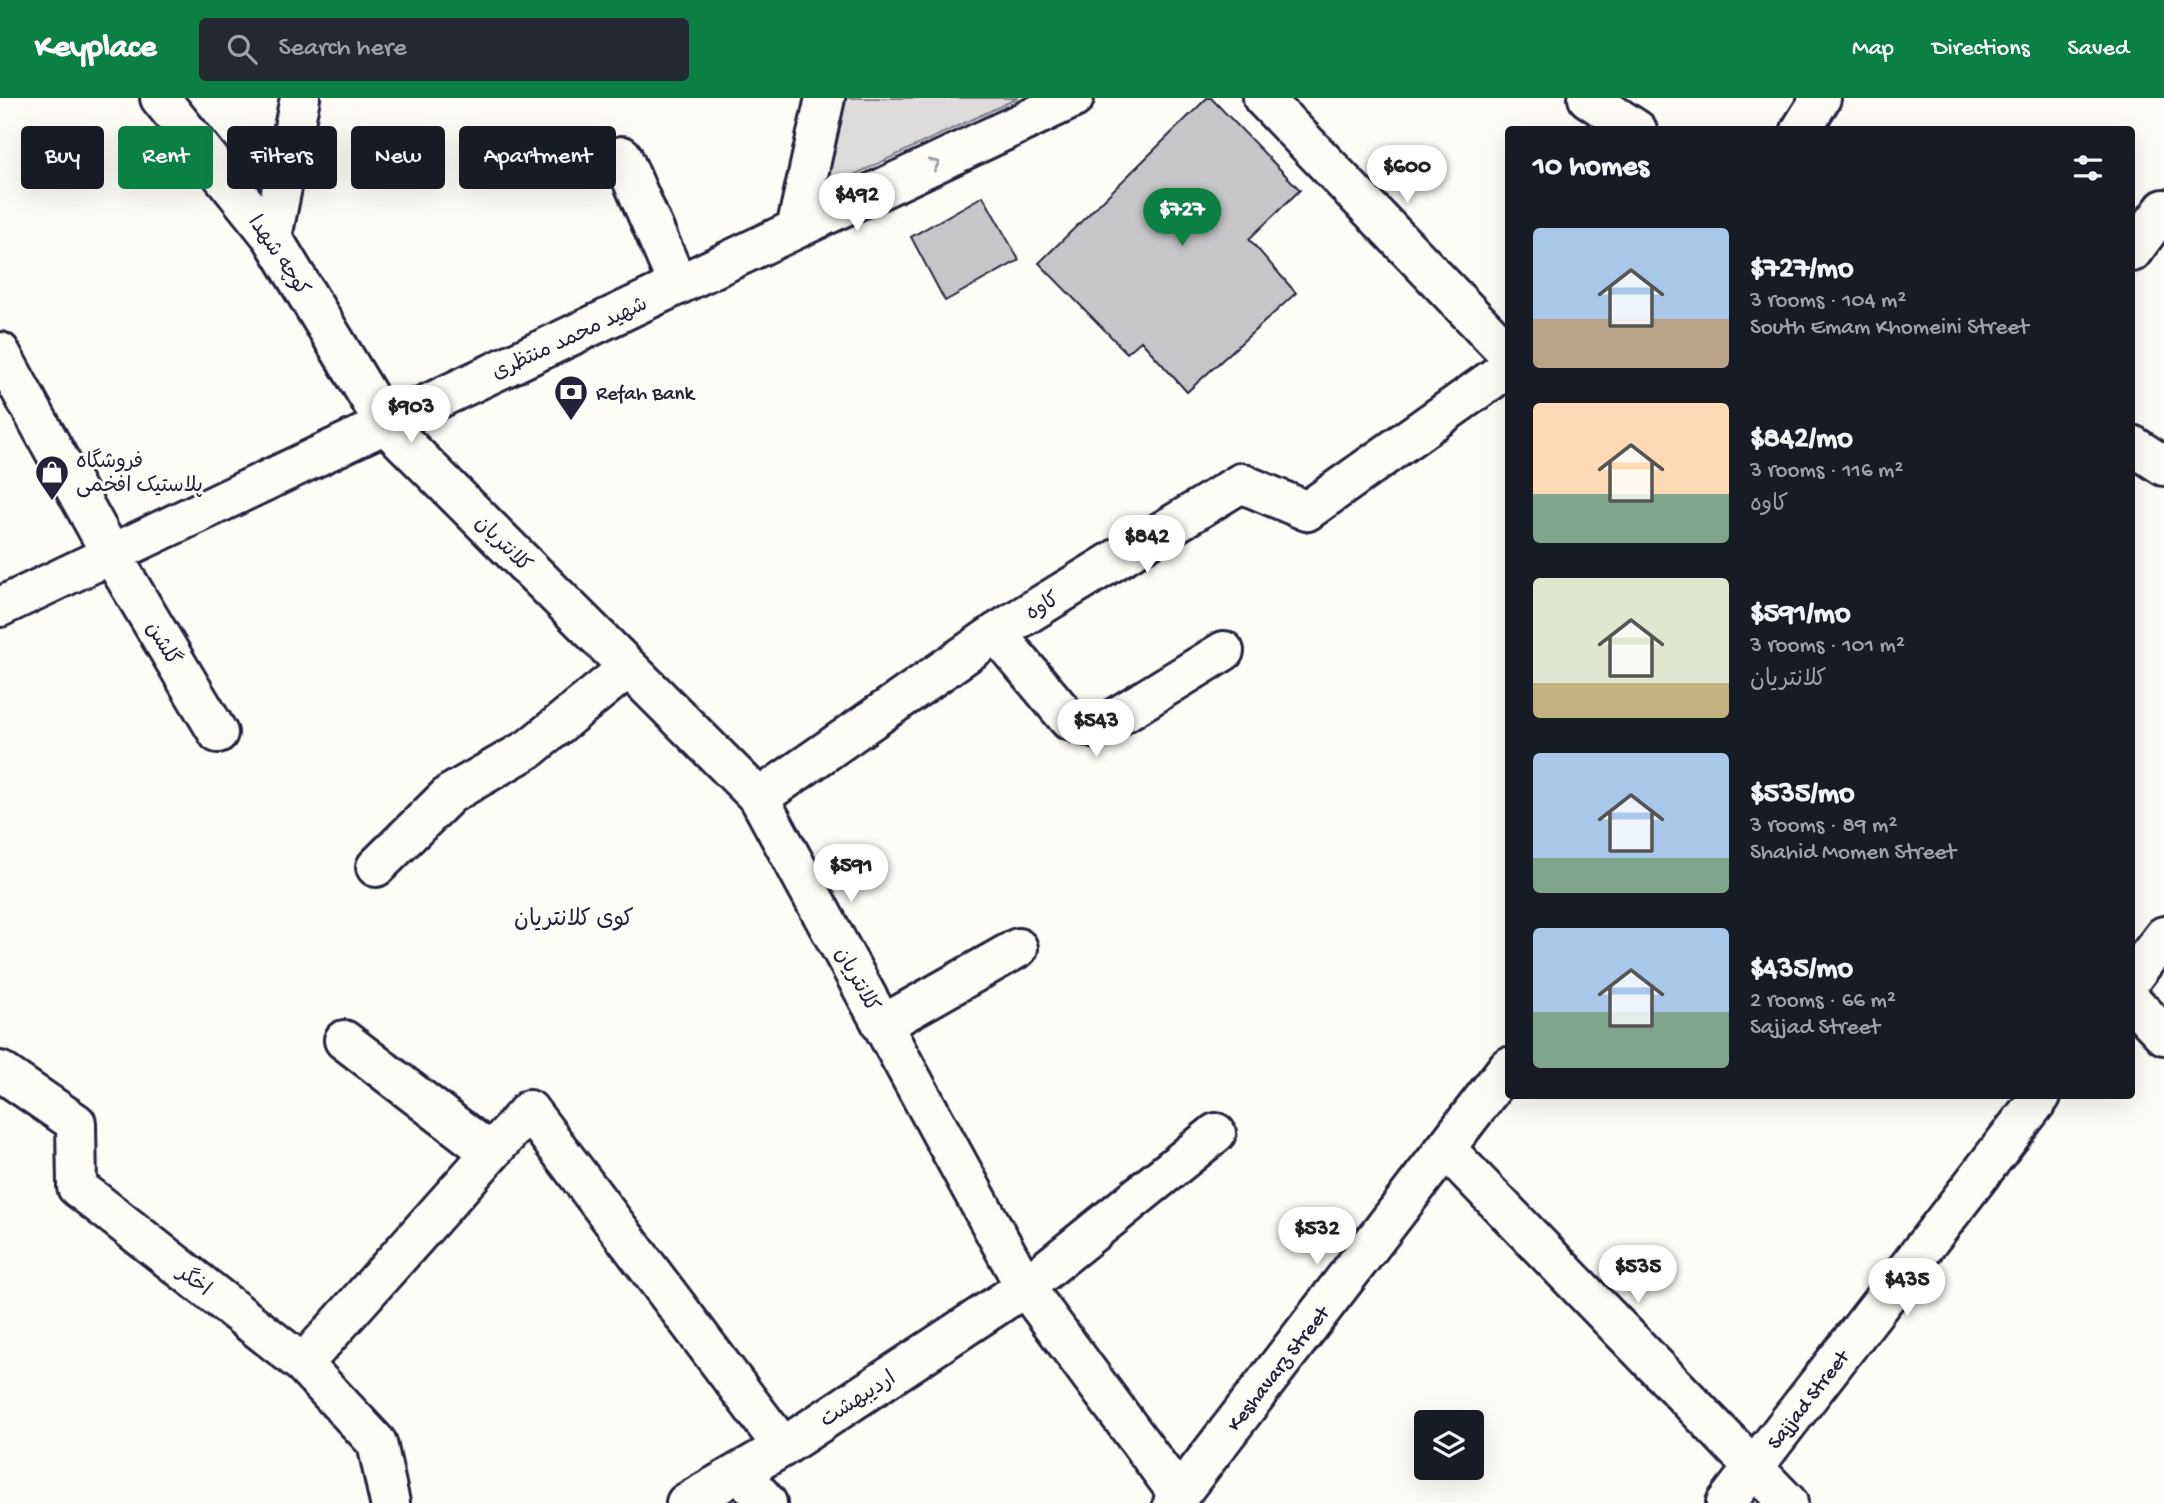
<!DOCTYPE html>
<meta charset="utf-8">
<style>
:root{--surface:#171b24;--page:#242831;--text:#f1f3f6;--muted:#9ea1a6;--accent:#0b8043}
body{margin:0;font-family:"Gochi Hand","Playpen Sans Arabic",sans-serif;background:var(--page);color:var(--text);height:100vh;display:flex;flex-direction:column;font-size:26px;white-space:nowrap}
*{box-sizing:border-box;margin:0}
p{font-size:23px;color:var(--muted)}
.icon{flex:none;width:38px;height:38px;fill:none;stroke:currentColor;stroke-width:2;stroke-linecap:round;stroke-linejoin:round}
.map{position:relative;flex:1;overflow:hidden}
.drawer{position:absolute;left:1505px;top:28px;width:630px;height:973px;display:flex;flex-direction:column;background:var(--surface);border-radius:7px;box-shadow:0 7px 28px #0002}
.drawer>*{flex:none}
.guide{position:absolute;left:21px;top:28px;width:665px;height:63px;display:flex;gap:14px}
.controls{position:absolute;left:1414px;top:1312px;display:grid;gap:14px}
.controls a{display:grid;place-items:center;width:70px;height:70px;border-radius:7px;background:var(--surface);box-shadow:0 7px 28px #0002;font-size:35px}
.price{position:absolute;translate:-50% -60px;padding:0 16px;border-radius:24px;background:#fff;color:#222;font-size:23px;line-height:46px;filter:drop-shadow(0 2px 4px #0008)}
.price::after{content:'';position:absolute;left:50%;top:42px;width:21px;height:16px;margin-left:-10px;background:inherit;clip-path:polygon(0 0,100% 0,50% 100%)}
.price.selected{background:var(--accent);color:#fff}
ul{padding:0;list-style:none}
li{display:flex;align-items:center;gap:21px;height:175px;padding:0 28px}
li span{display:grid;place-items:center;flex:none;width:196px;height:140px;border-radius:7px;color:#555}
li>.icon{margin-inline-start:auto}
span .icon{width:84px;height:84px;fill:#fffc;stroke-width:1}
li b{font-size:30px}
h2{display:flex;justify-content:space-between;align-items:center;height:84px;padding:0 28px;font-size:30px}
.pill{padding:0 24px;border-radius:7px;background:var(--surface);box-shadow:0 7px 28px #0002;font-size:24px;line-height:63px}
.pill.selected{background:var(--accent);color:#fff}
header{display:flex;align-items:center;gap:42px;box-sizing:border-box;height:98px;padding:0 35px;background:var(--accent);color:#fff}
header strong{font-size:33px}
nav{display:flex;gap:38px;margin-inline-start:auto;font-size:24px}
.search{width:490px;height:63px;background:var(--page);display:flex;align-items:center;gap:18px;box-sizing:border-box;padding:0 24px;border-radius:7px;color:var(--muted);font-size:26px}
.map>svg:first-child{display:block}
.green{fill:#dddcdb;stroke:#807f8b;stroke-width:2}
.building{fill:#c6c6c8;stroke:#22223b;stroke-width:2}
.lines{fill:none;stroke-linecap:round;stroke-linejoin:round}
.minor-casing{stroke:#22223b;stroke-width:44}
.major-casing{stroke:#22223b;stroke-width:44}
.minor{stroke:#fdfcf7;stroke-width:38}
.major{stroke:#fdfcf7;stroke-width:38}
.oneway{stroke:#9a9aa2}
.labels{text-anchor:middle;stroke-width:6;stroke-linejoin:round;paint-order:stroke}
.street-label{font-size:21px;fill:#22223b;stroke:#fdfcf7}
.poi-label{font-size:21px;fill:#22223b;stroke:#fdfcf7;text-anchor:start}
.neighbourhood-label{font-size:23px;fill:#22223b;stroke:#fdfcf7}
</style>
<header>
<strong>Keyplace</strong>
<div class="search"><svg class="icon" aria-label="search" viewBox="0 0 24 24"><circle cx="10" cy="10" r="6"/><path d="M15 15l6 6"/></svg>Search here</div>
<nav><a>Map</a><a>Directions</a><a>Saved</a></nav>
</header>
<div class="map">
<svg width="2164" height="1405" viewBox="0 0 2164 1405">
<rect width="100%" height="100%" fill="#fdfcf7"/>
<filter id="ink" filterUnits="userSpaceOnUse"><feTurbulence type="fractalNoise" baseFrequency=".0143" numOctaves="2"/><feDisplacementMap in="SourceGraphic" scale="14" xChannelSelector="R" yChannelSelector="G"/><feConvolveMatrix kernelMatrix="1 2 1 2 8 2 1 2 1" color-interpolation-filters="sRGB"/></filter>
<g filter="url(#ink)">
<!-- green -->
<path class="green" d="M846 0H1018L826 90Z"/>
<!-- building -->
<path class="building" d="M1207 0H1211L1300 92 1249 141 1296 195 1187 294 1141 243 1127 255 1039 165Z
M983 98 1019 162 945 203 911 139Z"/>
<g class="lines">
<!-- minor casing -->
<g class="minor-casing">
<path id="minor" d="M160 0 272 139 385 326 759 700 1025 1189 1179 1397
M1588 0 1637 32
M1801 32 1821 0
M622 58 678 187
M272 139 300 0
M2132 154 2164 111
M0 254 111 456 218 635
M2132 347 2164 368
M996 535 1069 622 1097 631 1224 553
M759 700 996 535 1241 385 1307 413 1508 270
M376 769 450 696 530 650 628 570
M2132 880 2164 838
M882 927 1018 850
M344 942 491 1055
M0 973 76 1025 77 1089 303 1266 377 1345 390 1405
M1446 1051 1788 1405
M303 1266 529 1012 783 1349
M740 1374 767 1405
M686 1405 783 1349 1025 1189 1216 1035
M1173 1405 1508 969
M1726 1405 2041 998"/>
</g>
<!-- major casing -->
<g class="major-casing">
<path id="major" d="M825 0 796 131 1074 0
M1263 0 1508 255
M0 509 796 131
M2132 903 2164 937"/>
</g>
<!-- minor -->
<use href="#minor" class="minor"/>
<!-- major -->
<use href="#major" class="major"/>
</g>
<!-- one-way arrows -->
<defs><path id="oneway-chevron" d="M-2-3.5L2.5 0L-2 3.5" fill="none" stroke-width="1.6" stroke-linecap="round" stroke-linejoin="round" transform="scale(1.75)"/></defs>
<use class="oneway" href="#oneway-chevron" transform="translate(935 66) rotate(-25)"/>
</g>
<!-- icons -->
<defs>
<g id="bank-pin" transform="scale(1.75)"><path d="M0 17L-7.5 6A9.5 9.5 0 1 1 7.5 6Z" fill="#22223b" stroke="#fdfcf7"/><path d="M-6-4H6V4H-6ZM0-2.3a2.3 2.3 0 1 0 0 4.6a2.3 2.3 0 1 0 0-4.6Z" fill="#fff"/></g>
<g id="shop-pin" transform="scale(1.75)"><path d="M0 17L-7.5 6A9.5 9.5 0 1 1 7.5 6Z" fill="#22223b" stroke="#fdfcf7"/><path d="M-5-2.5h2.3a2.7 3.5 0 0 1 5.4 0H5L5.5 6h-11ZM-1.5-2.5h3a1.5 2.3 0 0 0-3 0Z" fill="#fff"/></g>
</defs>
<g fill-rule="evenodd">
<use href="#bank-pin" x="571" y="294"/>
<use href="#shop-pin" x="52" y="374"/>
</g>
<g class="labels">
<!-- street labels -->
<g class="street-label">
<text transform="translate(280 157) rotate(56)" y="7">کوچه شهدا</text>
<text transform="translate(569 239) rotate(-25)" y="7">شهید محمد منتظری</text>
<text transform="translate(504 445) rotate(45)" y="7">کلانتریان</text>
<text transform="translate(1042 507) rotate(-31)" y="7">کاوه</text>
<text transform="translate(164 545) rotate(59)" y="7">گلشن</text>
<text transform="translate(858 881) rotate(61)" y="7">کلانتریان</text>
<text transform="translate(195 1182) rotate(38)" y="7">اخگر</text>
<text transform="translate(1277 1270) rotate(-52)" y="7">Keshavarz Street</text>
<text transform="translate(857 1300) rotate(-33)" y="7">اردیبهشت</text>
<text transform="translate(1807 1301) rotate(-52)" y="7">Sajjad Street</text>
</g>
<!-- poi labels -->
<g class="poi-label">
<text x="596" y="301">Refah Bank</text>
<text x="76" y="369">فروشگاه<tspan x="76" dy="24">پلاستیک افخمی</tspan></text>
</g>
<!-- neighbourhood labels -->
<g class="neighbourhood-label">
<text x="574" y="827">کوی کلانتریان</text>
</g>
</g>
</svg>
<div class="controls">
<a><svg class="icon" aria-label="layers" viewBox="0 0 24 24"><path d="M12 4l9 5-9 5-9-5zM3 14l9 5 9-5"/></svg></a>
</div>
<b class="price" style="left:1407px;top:107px">$600</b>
<b class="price" style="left:857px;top:135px">$492</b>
<b class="price selected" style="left:1182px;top:150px">$727</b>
<b class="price" style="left:411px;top:347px">$903</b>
<b class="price" style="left:1147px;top:477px">$842</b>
<b class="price" style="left:1096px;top:661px">$543</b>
<b class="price" style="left:851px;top:806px">$591</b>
<b class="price" style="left:1317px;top:1169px">$532</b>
<b class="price" style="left:1638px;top:1207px">$535</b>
<b class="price" style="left:1907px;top:1220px">$435</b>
<div class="guide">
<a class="pill">Buy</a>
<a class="pill selected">Rent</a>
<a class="pill">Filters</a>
<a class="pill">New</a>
<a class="pill">Apartment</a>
</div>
<section class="drawer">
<h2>10 homes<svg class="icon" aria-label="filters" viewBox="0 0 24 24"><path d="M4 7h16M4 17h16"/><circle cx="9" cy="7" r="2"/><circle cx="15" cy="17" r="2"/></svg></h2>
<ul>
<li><span style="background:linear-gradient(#a9c7e8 65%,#b9a48a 0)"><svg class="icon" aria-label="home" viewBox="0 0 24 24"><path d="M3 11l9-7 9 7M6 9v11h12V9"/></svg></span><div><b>$727/mo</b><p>3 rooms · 104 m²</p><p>South Emam Khomeini Street</p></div></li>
<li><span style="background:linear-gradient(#ffd9b3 65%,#7fa58c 0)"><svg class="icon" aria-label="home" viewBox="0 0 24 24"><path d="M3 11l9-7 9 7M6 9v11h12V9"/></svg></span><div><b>$842/mo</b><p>3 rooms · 116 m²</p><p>کاوه</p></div></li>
<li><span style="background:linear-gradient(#dfe7d0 75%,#c2b280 0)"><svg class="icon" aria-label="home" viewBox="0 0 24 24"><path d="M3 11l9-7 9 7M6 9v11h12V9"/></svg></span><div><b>$591/mo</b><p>3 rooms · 101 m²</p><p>کلانتریان</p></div></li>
<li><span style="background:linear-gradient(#a9c7e8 75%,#7fa58c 0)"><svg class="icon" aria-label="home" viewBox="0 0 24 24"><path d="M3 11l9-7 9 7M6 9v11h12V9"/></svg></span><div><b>$535/mo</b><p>3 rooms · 89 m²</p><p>Shahid Momen Street</p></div></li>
<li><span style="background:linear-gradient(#a9c7e8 60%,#7fa58c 0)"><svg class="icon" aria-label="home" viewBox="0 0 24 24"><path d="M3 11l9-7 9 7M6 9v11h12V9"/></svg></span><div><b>$435/mo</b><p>2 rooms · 66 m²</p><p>Sajjad Street</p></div></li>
</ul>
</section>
</div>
